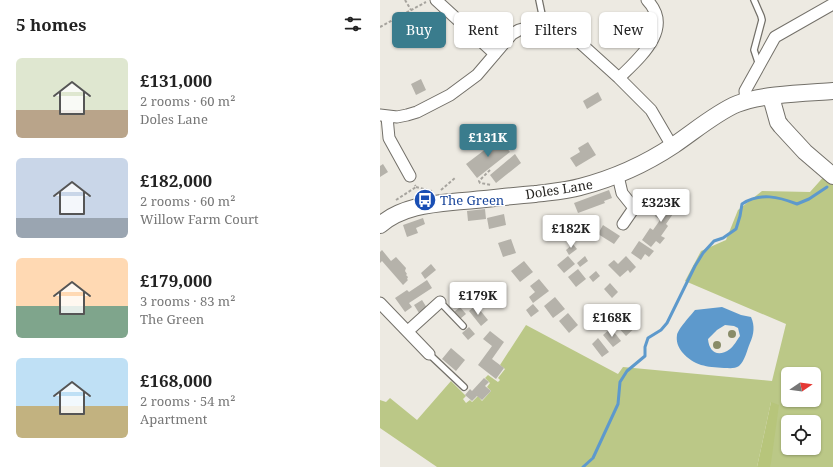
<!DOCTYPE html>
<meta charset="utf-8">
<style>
:root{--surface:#fff;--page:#f6f6f6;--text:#222;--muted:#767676;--accent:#3a7c8d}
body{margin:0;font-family:"Noto Serif",serif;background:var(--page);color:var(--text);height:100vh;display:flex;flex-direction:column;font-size:15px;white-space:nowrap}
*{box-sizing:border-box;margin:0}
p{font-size:13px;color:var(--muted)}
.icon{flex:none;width:22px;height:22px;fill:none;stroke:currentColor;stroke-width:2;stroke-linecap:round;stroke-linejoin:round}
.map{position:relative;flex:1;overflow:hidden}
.details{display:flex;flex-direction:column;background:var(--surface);width:380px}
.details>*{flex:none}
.top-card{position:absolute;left:12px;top:12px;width:380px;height:36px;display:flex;gap:8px}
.needle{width:26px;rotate:77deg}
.tools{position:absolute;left:401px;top:367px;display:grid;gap:8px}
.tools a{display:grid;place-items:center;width:40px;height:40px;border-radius:6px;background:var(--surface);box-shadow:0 1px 3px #0004;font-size:20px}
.price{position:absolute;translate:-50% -34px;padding:0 9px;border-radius:4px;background:#fff;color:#222;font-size:13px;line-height:26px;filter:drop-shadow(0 1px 2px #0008)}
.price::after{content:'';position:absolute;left:50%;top:24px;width:12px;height:9px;margin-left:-6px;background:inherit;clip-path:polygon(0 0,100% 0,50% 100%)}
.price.on{background:var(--accent);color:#fff}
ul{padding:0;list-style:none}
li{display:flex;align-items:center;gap:12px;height:100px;padding:0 16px}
li span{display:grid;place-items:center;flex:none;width:112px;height:80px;border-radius:6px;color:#555}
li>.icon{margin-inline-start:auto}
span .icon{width:48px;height:48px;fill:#fffc;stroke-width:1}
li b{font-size:17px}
h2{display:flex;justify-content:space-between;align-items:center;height:48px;padding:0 16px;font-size:17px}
.chip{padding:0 14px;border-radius:6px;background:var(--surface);box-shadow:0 1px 3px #0004;font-size:14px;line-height:36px}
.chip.on{background:var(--accent);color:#fff}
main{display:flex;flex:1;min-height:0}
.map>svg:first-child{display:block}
.green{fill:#bbc887;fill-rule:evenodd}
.forest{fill:#b7c57b}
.water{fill:#5d99cc;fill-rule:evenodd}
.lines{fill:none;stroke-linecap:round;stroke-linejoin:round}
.stream{stroke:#5d99cc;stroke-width:3}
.building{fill:#b5b2aa}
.lane-casing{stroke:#737069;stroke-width:8}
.street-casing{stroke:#737069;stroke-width:13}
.secondary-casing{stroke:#737069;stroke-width:18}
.path{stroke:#a7a49e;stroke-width:2;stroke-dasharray:3 2;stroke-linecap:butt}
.lane{stroke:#fff;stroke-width:5.5}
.street{stroke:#fff;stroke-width:11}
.secondary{stroke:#fff;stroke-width:16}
.tree{fill:#898c68}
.labels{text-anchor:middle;stroke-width:3;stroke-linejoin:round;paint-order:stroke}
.street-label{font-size:13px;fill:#252320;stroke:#fff}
.transit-label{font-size:13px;fill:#164399;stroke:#fff;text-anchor:start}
</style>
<main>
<section class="details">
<h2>5 homes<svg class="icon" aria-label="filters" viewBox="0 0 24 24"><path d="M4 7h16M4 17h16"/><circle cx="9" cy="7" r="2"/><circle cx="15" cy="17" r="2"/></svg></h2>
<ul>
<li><span style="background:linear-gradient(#dfe7d0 65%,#b9a48a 0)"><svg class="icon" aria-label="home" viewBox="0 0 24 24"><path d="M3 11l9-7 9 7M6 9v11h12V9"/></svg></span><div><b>£131,000</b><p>2 rooms · 60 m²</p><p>Doles Lane</p></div></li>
<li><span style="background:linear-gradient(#c9d6e8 75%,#9aa5b1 0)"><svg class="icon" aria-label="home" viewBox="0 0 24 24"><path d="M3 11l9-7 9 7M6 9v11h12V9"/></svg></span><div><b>£182,000</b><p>2 rooms · 60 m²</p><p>Willow Farm Court</p></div></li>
<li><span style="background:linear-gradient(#ffd9b3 60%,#7fa58c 0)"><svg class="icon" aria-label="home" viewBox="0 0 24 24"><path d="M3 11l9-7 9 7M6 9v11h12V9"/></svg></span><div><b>£179,000</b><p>3 rooms · 83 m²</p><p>The Green</p></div></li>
<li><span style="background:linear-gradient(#bfe0f5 60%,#c2b280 0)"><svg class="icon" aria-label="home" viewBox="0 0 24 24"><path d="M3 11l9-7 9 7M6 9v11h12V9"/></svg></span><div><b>£168,000</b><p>2 rooms · 54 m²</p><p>Apartment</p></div></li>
</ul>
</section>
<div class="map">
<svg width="453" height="467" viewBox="0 0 453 467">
<rect width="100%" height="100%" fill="#edeae2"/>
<!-- green -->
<path class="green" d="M447 173 453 178V467H390L391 402 377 467H57L0 428V400L6 402 10 398 37 420 71 381 86 396 83 399 86 403 90 400 92 402 98 396 102 401 111 391 107 387 110 383 105 378 108 375 118 382 120 380 118 378 125 369 120 365 146 325 238 374 243 367 392 381 406 324 305 281 321 251 346 240 358 210 382 191 430 192ZM408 374H434V400H408ZM408 422H434V448H408Z"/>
<!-- forest -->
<path class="forest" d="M391 402 399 405 391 463 390 467H377Z"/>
<!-- water -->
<path class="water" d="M342 307 361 315 371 317C375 326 374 334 370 343 367 350 365 361 359 366 355 369 349 368 344 368 327 367 314 366 302 352 298 347 296 341 297 335 298 329 311 315 315 310ZM345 325 354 326 358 328 360 336C357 340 354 346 350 349 338 358 329 352 328 339L337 330Z"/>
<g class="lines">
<!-- stream -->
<path class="stream" d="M203 467 213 458 238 404 240 382 247 371 265 356V347L268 338 281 330 287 323 315 266 323 253 334 241 343 238 356 229 360 216 362 204C380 192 399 197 417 204L429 199 447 187"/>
</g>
<!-- building -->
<path class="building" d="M41 79 46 90 36 95 31 84Z
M218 92 222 100 207 109 203 101Z
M119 139 130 152 97 178 86 164Z
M208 142 216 155 196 167 190 158 200 152 198 148Z
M135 154 141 163 116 183 110 175Z
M3 164 8 172 0 177V166Z
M229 190 232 198 224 201 225 203 198 213 194 203Z
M287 198 301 208 298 213 295 211 286 224 288 226 281 236 285 238 280 244 276 241 271 247 262 240 270 228 273 230 280 220 275 216Z
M105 209 106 219 88 221 87 211Z
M124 214 126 225 109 229 107 218Z
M43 218 45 224 36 228 38 233 27 237 23 225Z
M223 225 240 236 234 244 218 234Z
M131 239 136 253 123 257 118 243Z
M259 241 274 251 269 257 265 254 261 260 251 253Z
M193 244 197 249 189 255 186 250Z
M2 250 11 261 16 257 26 268 25 271 27 274 26 275 28 277 27 279 28 280 23 285 2 261 0 263V252Z
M188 256 195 264 184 273 177 265Z
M205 256 208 261 200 267 197 263Z
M246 256 256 267 250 273 248 270 240 277 228 265 234 260 238 264Z
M144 261 153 272 140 282 131 271Z
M51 264 56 270 45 279 41 273Z
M198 269 206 279 196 287 188 277Z
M216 271 220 276 213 282 209 277Z
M159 279 169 291 153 303 149 297 155 292 150 286Z
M47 280 52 288 29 303 32 307 25 312 15 298 27 290 29 292Z
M230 283 238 292 232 298 224 289Z
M84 284 97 298 88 306 75 291Z
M175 297 185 309 173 318 164 306Z
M42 300 47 308 39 313 34 305Z
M153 304 159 311 151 317 146 310Z
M96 305 108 320 101 326 89 311Z
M80 307 86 314 80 319 74 312Z
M188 313 198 325 189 333 179 321Z
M248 314 258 325 246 336 236 325Z
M89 327 95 334 88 340 82 333Z
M231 328 241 341 233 347 223 335Z
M110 331 124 342 112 359 124 368 116 379 98 365 112 346 103 339Z
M218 338 229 352 222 357 212 344Z
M71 348 85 360 76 371 62 359Z
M104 378 109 382 105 386 111 391 102 400 97 396 92 401 85 395 90 389 92 391Z"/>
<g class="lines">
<!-- lane casing -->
<g class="lane-casing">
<path id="lane" d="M159 0 164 24
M374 0 381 16 382 20 374 50 379 65
M60 302 83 326
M49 354 84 387"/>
</g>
<!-- street casing -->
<g class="street-casing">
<path id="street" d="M56 0 115 54
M239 78C259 58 295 29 267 0
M366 101 365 91 395 37 453 4
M0 115 17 117 27 115 37 112 70 95 97 75 132 34 139 30 157 25H173L187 31 239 78 271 110 292 146
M7 117 9 138 30 176
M238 176 242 193 254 208 243 224
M0 303 49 354
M28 331 60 302"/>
</g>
<!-- secondary casing -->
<g class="secondary-casing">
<path id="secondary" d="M391 97 398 122 401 126 425 152 453 176
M0 225C24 205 54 204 83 201 107 199 131 196 155 194 170 192 186 191 200 187 235 178 264 165 294 145 312 133 337 112 357 104 382 94 426 93 453 91"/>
</g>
<!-- path -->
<path class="path" d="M25 0 31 10
M0 27 46 2
M110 170 99 181 100 183 112 185
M36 187 52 191
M61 190 75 178
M16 200 36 187 35 185"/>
<!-- lane -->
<use href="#lane" class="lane"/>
<!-- street -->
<use href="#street" class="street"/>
<!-- secondary -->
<use href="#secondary" class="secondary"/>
</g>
<!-- trees -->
<g class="tree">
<circle cx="352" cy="334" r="4"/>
<circle cx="337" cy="345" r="4"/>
</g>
<!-- icons -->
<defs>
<g id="bus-disc" transform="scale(1.15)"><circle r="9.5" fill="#1a4fb4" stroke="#fff"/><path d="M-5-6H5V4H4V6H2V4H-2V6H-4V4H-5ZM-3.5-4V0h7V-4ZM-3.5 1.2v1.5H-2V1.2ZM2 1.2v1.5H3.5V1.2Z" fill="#fff"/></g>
</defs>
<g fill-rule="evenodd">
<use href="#bus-disc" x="45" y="200"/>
</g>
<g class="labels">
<!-- street labels -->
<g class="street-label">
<text transform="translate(179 189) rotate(-9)" y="5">Doles Lane</text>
</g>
<!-- transit labels -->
<g class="transit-label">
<text x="60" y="205">The Green</text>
</g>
</g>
</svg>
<div class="tools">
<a><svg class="needle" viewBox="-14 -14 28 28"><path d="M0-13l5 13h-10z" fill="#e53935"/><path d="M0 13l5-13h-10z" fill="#767676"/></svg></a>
<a><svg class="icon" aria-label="locate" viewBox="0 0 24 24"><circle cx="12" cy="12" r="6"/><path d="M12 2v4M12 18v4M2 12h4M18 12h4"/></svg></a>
</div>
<b class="price on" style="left:108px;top:158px">£131K</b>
<b class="price" style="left:281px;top:223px">£323K</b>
<b class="price" style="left:191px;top:249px">£182K</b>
<b class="price" style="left:98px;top:316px">£179K</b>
<b class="price" style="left:232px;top:338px">£168K</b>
<div class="top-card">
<a class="chip on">Buy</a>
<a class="chip">Rent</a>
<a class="chip">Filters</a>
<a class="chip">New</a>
</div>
</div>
</main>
